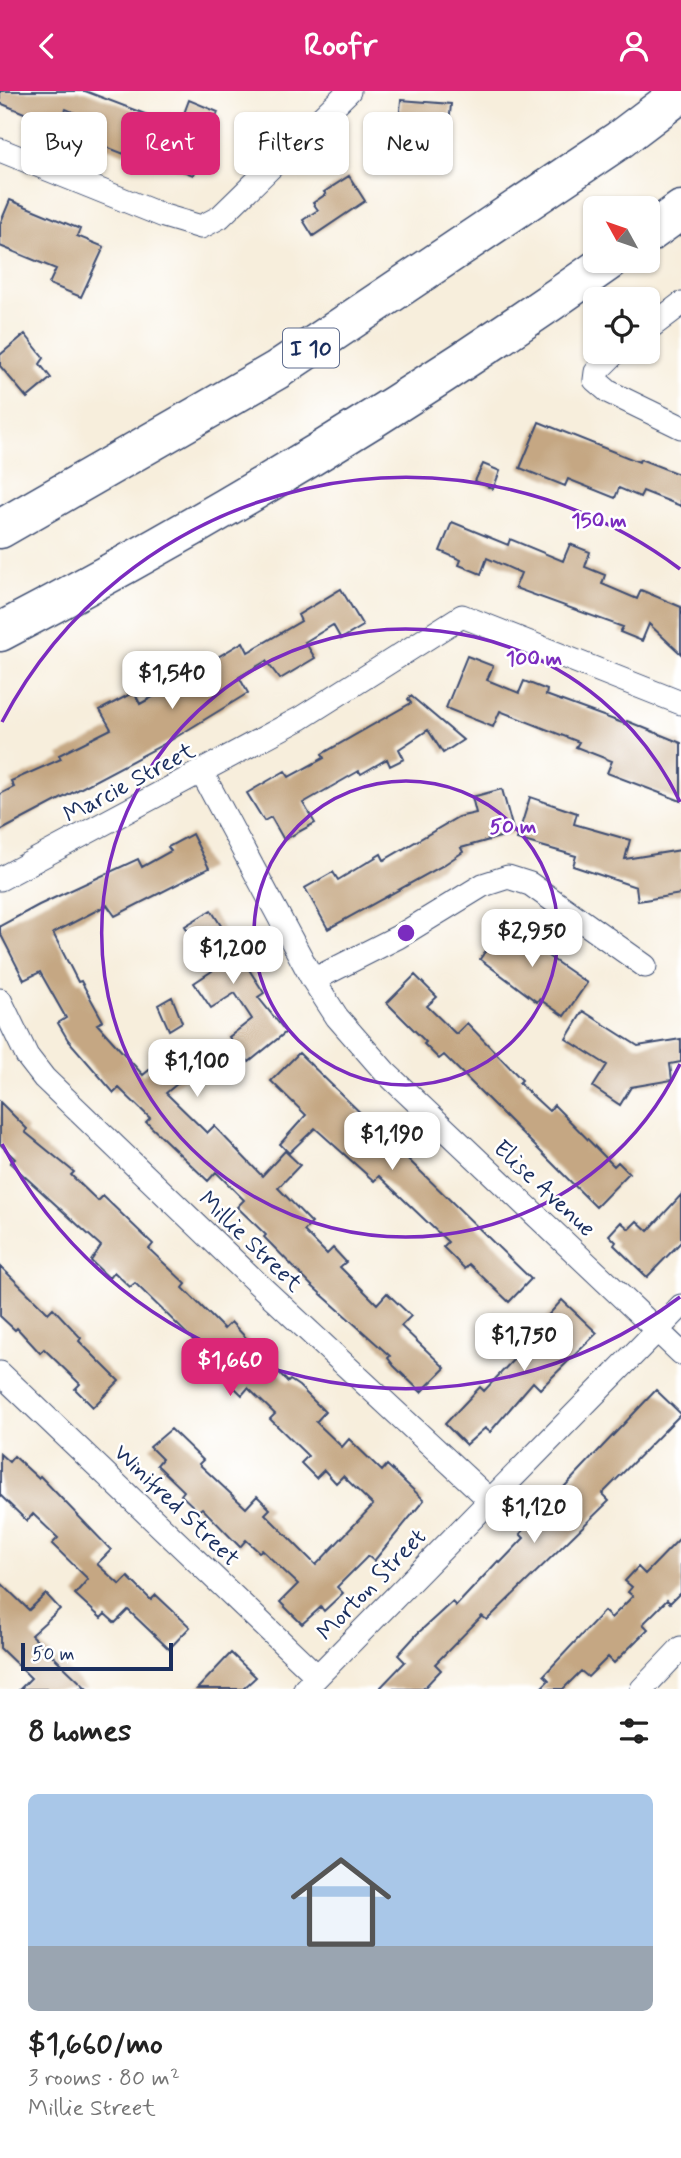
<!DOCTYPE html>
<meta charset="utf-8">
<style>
:root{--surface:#fff;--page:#f2f2f2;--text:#222;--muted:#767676;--line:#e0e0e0;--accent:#db2777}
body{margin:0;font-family:Mynerve,sans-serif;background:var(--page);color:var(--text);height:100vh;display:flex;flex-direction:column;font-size:26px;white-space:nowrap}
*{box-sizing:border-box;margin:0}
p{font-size:23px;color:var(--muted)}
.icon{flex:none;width:38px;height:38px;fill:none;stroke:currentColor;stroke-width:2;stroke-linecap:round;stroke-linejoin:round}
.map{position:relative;height:1598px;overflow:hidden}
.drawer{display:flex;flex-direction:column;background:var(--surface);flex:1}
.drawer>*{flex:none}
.top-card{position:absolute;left:21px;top:21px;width:640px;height:63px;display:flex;gap:14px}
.needle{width:46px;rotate:310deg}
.buttons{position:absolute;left:583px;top:105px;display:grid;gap:14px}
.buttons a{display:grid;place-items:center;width:77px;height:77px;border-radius:10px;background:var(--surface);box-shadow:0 2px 5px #0004;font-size:35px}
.scale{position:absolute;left:21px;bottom:18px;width:152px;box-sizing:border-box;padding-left:7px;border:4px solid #1b2f5e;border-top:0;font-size:19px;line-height:24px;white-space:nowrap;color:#1b2f5e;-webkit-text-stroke:5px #fff;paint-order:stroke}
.price{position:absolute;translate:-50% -60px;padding:0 16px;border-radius:14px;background:#fff;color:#222;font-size:23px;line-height:46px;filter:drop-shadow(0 2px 4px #0008)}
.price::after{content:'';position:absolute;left:50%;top:42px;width:21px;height:16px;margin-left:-10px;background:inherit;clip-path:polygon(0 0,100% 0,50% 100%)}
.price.current{background:var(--accent);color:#fff}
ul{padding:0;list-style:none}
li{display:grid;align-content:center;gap:14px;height:371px;padding:0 28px}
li+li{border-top:2px solid var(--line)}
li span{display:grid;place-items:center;height:217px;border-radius:10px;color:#555}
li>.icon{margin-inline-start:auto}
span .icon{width:126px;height:126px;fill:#fffc;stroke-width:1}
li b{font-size:30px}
h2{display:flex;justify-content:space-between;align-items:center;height:84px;padding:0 28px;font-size:30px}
.tag{padding:0 24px;border-radius:10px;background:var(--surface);box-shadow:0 2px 5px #0004;font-size:24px;line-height:63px}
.tag.current{background:var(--accent);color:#fff}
header{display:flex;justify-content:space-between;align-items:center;height:91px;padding:0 28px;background:var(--accent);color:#fff;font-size:32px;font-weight:700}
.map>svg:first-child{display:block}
.building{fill:#c5a783}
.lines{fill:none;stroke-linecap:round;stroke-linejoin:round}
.minor-casing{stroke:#3c4c71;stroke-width:25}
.motorway-casing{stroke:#3c4c71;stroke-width:41}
.minor{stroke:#fff;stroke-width:23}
.motorway{stroke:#fff;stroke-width:38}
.ring{fill:none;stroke:#7b2cbf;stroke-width:3.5}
.labels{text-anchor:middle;stroke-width:5;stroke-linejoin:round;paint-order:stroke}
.shield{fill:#fff;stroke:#5f6d8e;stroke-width:2}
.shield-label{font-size:23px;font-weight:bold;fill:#1b2f5e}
.street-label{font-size:24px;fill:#1b2f5e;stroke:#fff}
.centre{fill:#7b2cbf;stroke:#fff;stroke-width:3.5}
.ring-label{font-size:21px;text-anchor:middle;font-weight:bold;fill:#7b2cbf;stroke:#fff;stroke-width:5;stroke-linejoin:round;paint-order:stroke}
</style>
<header><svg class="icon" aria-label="back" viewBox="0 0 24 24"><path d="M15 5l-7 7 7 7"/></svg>Roofr<svg class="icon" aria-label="person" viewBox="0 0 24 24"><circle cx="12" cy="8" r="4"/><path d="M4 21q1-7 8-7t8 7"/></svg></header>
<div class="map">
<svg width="681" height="1598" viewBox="0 0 681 1598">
<rect width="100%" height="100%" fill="#fff"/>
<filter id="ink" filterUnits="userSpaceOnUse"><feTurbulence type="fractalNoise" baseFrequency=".0143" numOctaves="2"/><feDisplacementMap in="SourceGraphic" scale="14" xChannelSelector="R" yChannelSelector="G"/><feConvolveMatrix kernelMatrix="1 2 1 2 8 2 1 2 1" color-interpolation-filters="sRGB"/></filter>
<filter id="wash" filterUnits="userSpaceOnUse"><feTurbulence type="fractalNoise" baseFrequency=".00686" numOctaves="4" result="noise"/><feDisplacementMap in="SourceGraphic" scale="28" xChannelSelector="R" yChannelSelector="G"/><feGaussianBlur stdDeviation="1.57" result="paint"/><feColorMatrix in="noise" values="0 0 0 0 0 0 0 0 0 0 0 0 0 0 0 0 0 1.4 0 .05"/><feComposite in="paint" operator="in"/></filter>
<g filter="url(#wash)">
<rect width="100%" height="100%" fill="#f7eedc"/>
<g id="blocks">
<!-- building -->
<path class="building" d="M0 0H85L179 36 189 9 218 21 193 84 126 58 124 63 96 52 103 34 66 18 58 36 0 12Z
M401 9 451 13 449 34 420 31 417 42 398 40Z
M349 85 365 110 313 145 303 129 318 119 313 112 326 103 324 101Z
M10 109 80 138 77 145 104 156 81 206 49 193 56 178 0 155V133Z
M25 243 44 267 40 273 51 287 27 307 0 275V264Z
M539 331 639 371 640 368 681 384V415L643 400 640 406 619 397 615 407 568 388 565 395 520 377Z
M483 373 500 380 493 398 475 390Z
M452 431 508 454 510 448 563 470 570 453 590 461 585 476 605 484 602 493 637 508 641 499 681 516V563L649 533 642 550 620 541 623 536 515 497 521 482 487 467 481 483 459 474 461 469 440 460Z
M341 498 363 535 341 548 333 534 305 551 315 567 280 588 266 570 239 586 248 602 168 651 0 740V703L14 696 11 690 61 668 59 664 111 638 100 619 134 601 140 613 178 592 174 584 193 574 196 579 243 551 248 561 301 530 298 524Z
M467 565 493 575 487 589 519 602 524 590 547 599 546 604 625 633 627 630 681 652V710L607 682 612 670 576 656 579 651 500 620 493 636 446 617Z
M411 605 463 649 443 662 428 639 399 658 404 668 390 675 387 668 361 683 359 680 303 712 315 732 284 749 271 726 264 730 247 702 285 680 289 686 324 667 322 663 411 612 408 608Z
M502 698 514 742 461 757 463 761 442 775 328 838 305 797 333 781 338 789 381 763 384 769 458 726 476 722 472 706Z
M530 706 577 722 574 733 630 749 625 768 681 759V803L638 810 636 796 573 775 576 765 517 748Z
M192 743 209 777 115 825 107 814 53 842 78 891 81 890 103 930 97 933 143 984 177 956 195 978 166 1002 207 1042 214 1035 262 1085 285 1060 300 1074 278 1097 312 1132 304 1140 327 1163 333 1157 346 1171 340 1176 377 1213 387 1202 411 1225 401 1235 445 1277 421 1301 394 1275 388 1267 390 1265 311 1194 264 1146 266 1144 237 1116 244 1109 216 1081 208 1090 146 1031 150 1027 119 997 114 1002 68 949 58 932 66 927 40 881 24 889 0 842V835L39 814 138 768 142 776 171 760 168 756Z
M211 819 264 902 258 906 286 941 249 971 229 946 252 928 235 902 211 917 194 892 212 880 185 835Z
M507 829 545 856 542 861 587 892 564 925 539 908 537 911 480 868Z
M415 884 437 906 427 915 456 943 467 932 522 989 519 992 549 1020 554 1014 614 1075 618 1071 629 1082 596 1116 444 964 439 968 424 953 426 951 387 912Z
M172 906 182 931 169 939 158 914Z
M583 920 638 955 681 948V971L670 973 672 989 631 996 620 1014 593 996 607 974 566 948Z
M299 962 531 1188 509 1211 469 1173 465 1178 443 1156 448 1151 379 1085 374 1090 315 1037 289 1062 280 1053 306 1024 271 990Z
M0 1011 27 1038 25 1041 74 1081 71 1084 98 1110 103 1105 153 1153 149 1158 186 1193 183 1197 224 1238 231 1231 288 1291 290 1289 299 1295 325 1321 316 1331 342 1356 349 1348 382 1380 387 1374 424 1409 374 1470 368 1465 337 1496 343 1502 324 1520 321 1516 302 1533 280 1511 298 1493 262 1459 259 1461 246 1449 240 1456 202 1417 198 1420 181 1404 184 1400 157 1374 162 1368 150 1356 171 1338 203 1369 199 1373 246 1417 257 1405 270 1418 265 1423 316 1474 373 1414 343 1385 336 1392 324 1379 316 1387 301 1372 308 1365 270 1328 275 1323 248 1297 242 1304 228 1290 232 1287 135 1192 130 1196 114 1181 109 1187 91 1170 101 1155 10 1072 15 1068 0 1053Z
M681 1104V1151L647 1186 614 1154 616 1151 609 1144 621 1131 629 1138 637 1130 648 1140Z
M0 1175 48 1222 53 1217 81 1247 79 1250 119 1290 93 1316 75 1298 80 1293 44 1258 40 1262 17 1237 15 1239 0 1225Z
M562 1209 597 1242 540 1298 533 1291 490 1341 485 1337 466 1354 445 1333 480 1296 484 1300 545 1235 541 1232Z
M656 1299 681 1323 602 1403 609 1410 487 1529 482 1525 435 1573 441 1579 423 1598H379L405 1571 398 1564 417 1543 452 1511 456 1515 498 1470 500 1472 524 1447 520 1443 538 1424 546 1431 572 1404 564 1396Z
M0 1363 9 1371 14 1365 38 1387 40 1385 111 1459 97 1473 120 1494 128 1486 151 1509 156 1504 190 1536 169 1558 128 1519 115 1532 105 1523 101 1527 75 1503 88 1488 52 1453 58 1447 33 1423 27 1430 0 1404Z
M681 1446V1501L670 1512 667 1509 643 1533 648 1538 614 1572 608 1566 588 1586 581 1580 563 1598H540L549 1589 544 1584 604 1520 611 1527 633 1505 628 1501 632 1496 625 1490 638 1476 645 1483Z
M0 1491 29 1519 46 1503 60 1518 31 1544 87 1598H20L31 1587 0 1557Z
M231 1562 256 1586 243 1598H197Z"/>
</g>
</g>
<g filter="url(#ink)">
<use href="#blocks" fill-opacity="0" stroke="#3c4c71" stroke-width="2"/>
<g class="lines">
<!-- minor casing -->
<g class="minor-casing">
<path id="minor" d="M0 59 164 125 201 136 220 126 349 0
M648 238 681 213
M616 261 596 281 595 289 609 301 681 336
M202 682 313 889 337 926 385 981 681 1262
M0 788 301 627 462 525 681 612
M313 889 398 846 483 794 508 786 530 793 645 875
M0 909 27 965 44 987 256 1191 490 1409
M0 1282 317 1585
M305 1598 681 1215
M642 1598 681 1557"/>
</g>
<!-- motorway casing -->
<g class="motorway-casing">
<path id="motorway" d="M648 143 681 119
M0 438 277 279 619 49 681 2
M0 541C211 431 415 308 609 170"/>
</g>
<!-- minor -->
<use href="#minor" class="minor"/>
<!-- motorway -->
<use href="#motorway" class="motorway"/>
</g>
</g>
<!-- distance rings -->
<g class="ring">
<circle cx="406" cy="842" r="152"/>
<path d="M680 973A304 304 0 1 1 680 711"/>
<path d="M680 1206A456 456 0 0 1 2 1053M2 631A456 456 0 0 1 680 478"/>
</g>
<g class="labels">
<!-- shield labels -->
<rect class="shield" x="283" y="237.5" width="56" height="39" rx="5"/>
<g class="shield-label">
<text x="311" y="265">I 10</text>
</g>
<!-- street labels -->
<g class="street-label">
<text transform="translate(129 691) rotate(-28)" y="8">Marcie Street</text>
<text transform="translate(545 1097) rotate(43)" y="8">Elise Avenue</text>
<text transform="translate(251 1150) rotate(44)" y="8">Millie Street</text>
<text transform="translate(177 1414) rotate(44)" y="8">Winifred Street</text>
<text transform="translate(371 1493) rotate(-46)" y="8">Morton Street</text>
</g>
</g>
<circle cx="406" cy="842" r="10" class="centre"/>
<g class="ring-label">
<text x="599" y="436">150 m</text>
<text x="534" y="574">100 m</text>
<text x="513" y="742">50 m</text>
</g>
</svg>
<div class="buttons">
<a><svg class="needle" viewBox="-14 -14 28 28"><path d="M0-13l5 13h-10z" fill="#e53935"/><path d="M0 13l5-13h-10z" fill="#767676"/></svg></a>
<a><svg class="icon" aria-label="locate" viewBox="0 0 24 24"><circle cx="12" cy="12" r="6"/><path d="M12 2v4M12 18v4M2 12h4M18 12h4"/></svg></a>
</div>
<div class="scale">50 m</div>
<b class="price" style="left:172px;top:620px">$1,540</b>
<b class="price" style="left:532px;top:878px">$2,950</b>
<b class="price" style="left:233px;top:895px">$1,200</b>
<b class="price" style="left:197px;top:1008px">$1,100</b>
<b class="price" style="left:392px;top:1081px">$1,190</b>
<b class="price" style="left:524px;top:1282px">$1,750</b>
<b class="price current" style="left:230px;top:1307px">$1,660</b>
<b class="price" style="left:534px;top:1454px">$1,120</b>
<div class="top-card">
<a class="tag">Buy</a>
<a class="tag current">Rent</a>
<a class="tag">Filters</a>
<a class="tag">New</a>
</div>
</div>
<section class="drawer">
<h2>8 homes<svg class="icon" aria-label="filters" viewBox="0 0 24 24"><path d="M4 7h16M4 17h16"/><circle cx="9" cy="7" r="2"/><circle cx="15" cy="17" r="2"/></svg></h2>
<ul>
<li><span style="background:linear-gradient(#a9c7e8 70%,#9aa5b1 0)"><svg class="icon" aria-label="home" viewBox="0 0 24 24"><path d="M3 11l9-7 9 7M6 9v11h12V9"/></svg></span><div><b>$1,660/mo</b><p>3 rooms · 80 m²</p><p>Millie Street</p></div></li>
</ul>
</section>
